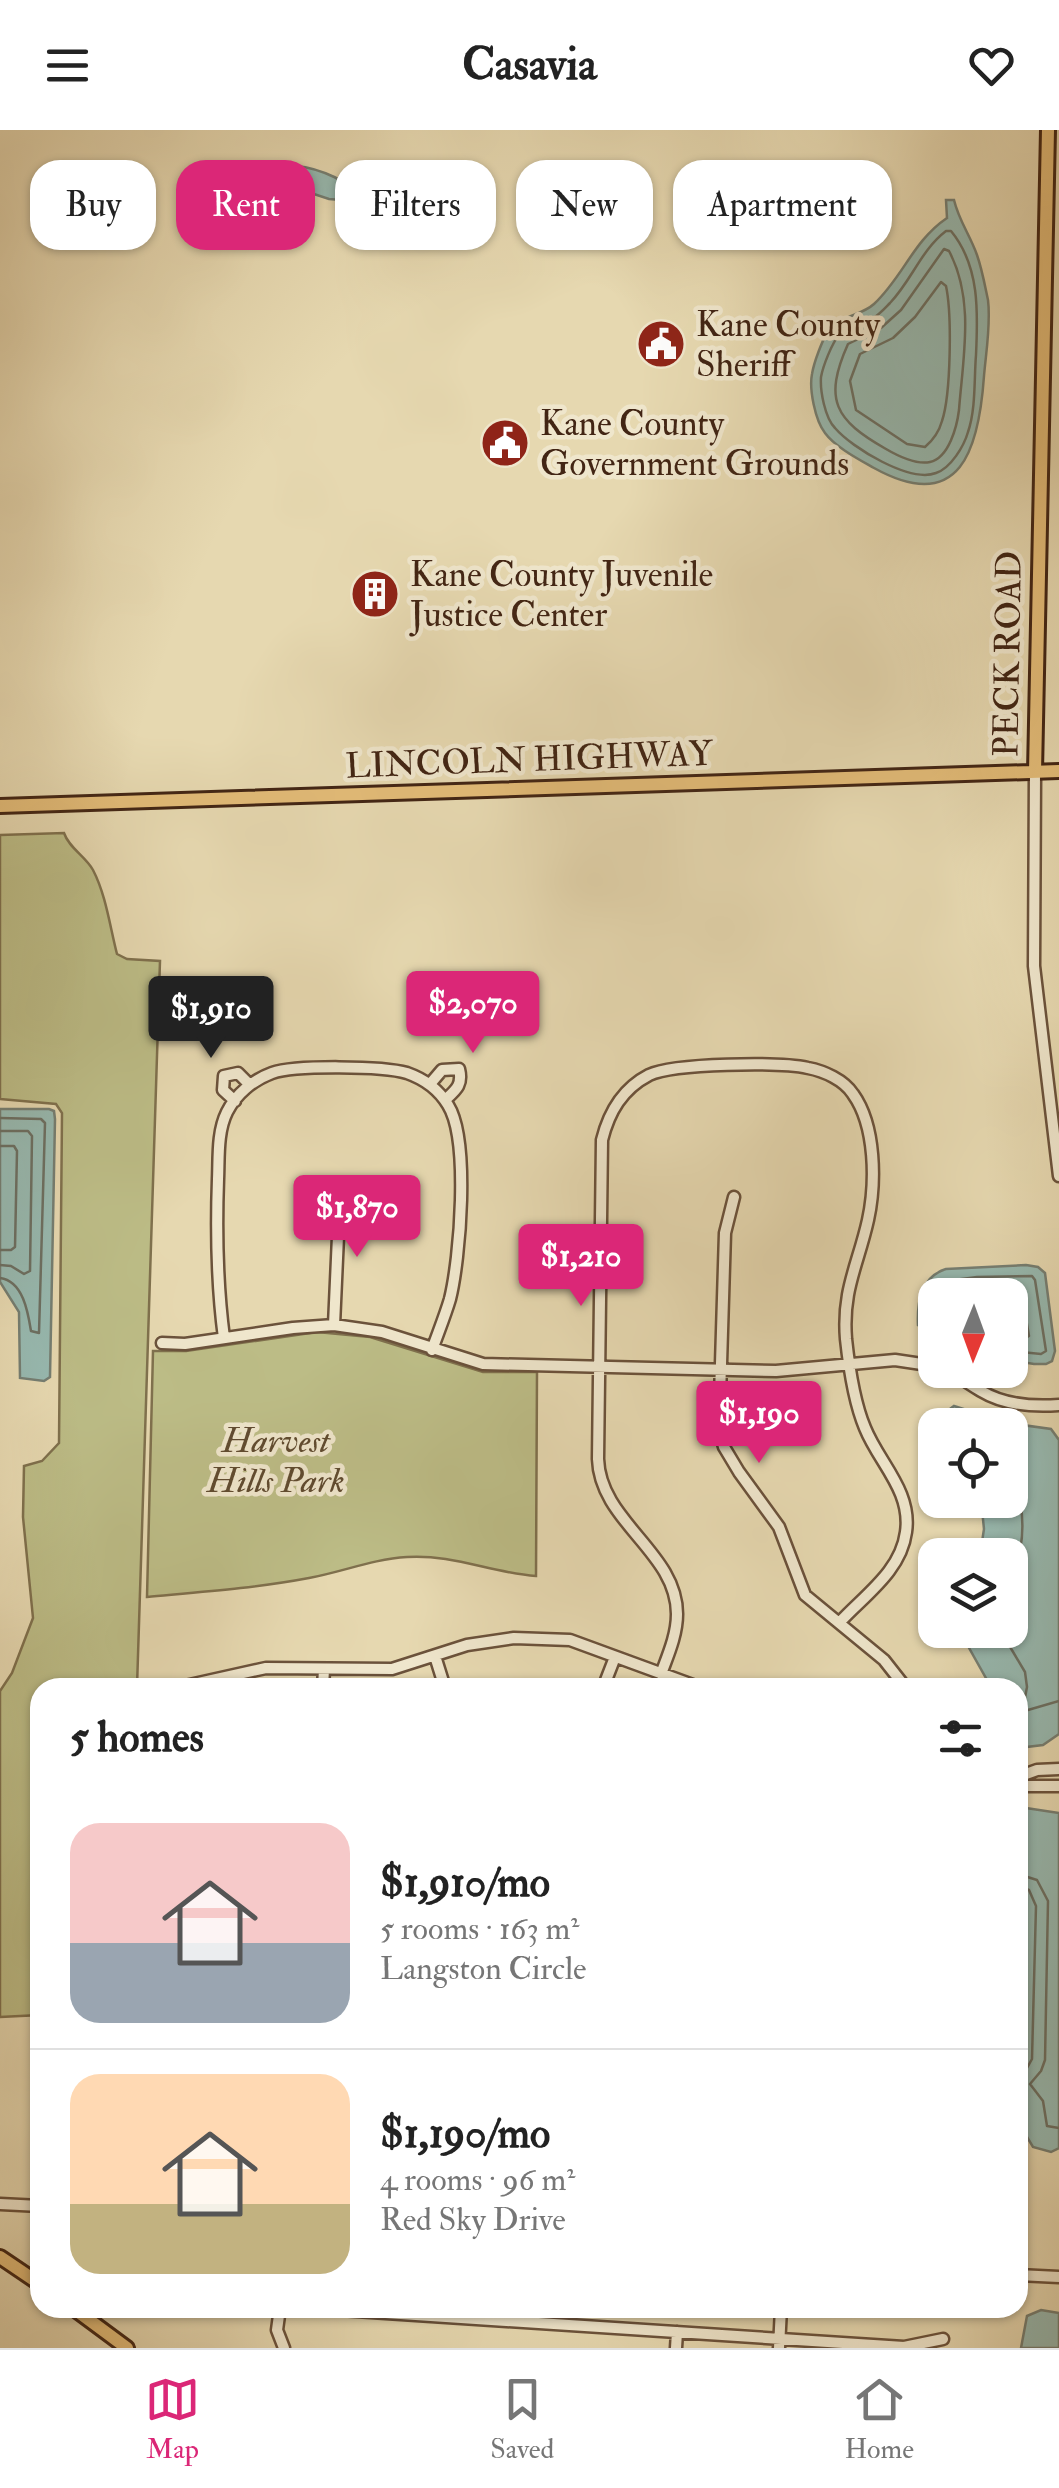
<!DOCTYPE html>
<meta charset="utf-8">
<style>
:root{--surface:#fff;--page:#f6f6f6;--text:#222;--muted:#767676;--line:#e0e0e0;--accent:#db2777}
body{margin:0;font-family:"IM FELL Double Pica",serif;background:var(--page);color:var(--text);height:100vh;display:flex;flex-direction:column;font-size:38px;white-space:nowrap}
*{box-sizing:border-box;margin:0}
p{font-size:32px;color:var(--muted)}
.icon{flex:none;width:55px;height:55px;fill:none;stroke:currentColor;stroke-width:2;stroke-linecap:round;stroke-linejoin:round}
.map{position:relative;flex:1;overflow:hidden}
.details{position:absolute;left:30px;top:1548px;width:998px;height:640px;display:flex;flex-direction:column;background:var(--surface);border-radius:30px;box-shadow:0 2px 8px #0004}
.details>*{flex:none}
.hud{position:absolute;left:30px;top:30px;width:1000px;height:90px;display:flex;gap:20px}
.needle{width:65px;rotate:181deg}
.buttons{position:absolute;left:918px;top:1148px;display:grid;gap:20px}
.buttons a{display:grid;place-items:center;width:110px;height:110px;border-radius:20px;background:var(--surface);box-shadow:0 2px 8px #0004;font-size:50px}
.price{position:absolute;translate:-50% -85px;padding:0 22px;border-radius:10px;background:var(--accent);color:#fff;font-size:32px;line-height:65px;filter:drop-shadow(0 2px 5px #0008)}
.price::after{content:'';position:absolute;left:50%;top:60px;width:30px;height:22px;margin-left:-15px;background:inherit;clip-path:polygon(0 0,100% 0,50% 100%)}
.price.current{background:#222;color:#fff}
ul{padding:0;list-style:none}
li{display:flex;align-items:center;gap:30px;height:250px;padding:0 40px}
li+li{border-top:2px solid var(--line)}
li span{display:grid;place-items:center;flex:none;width:280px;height:200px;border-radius:30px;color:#555}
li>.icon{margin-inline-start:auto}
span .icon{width:120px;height:120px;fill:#fffc;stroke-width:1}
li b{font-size:42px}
h2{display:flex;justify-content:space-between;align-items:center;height:120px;padding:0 40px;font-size:42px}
.pill{padding:0 35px;border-radius:30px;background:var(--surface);box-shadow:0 2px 8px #0004;font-size:35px;line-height:90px}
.pill.current{background:var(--accent);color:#fff}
header{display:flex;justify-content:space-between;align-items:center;height:130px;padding:0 40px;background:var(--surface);font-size:45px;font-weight:700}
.dock{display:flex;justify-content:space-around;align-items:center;height:140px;border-top:2px solid var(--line);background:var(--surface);font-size:28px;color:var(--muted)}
.dock a{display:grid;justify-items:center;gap:5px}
.dock .current{color:var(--accent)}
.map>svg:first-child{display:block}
.green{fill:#bcbc86;stroke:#7f704d;stroke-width:2.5}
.water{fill:#97b9b0;stroke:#757e72;stroke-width:2.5}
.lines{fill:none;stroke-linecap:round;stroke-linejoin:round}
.shore{stroke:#6c6f62;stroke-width:2.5}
.minor-casing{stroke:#6b523b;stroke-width:15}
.major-casing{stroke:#422514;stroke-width:18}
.minor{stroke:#efe6cc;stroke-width:10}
.major{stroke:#e3bc78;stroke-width:12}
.labels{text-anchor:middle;stroke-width:9;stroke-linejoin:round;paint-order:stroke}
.poi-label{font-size:35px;fill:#422514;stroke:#efe6cc;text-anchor:start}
.street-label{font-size:35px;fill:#422514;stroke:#efe6cc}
.park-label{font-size:35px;font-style:italic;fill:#604b30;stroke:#efe6cc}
</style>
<header><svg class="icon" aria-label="menu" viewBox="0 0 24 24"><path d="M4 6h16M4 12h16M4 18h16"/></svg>Casavia<svg class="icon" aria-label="heart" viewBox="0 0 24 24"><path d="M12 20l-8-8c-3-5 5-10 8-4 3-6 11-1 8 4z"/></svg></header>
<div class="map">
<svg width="1059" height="2218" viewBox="0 0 1059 2218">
<rect width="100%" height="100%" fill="#e6d8b0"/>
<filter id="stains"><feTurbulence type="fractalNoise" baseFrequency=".002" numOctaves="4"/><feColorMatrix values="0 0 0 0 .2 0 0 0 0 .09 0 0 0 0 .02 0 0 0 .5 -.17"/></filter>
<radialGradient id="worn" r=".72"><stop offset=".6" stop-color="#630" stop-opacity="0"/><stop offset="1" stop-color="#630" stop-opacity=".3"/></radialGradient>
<!-- green -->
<path class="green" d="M64 703C69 718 85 726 93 740 106 765 110 797 117 824L127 829 160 831 137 1557 40 1558V1885L0 1887V1561L12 1543 33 1488 23 1387 24 1336 42 1331 59 1313 62 983 56 974 0 969V705Z
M317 1202 370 1207 483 1242H537L536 1446C492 1443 453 1424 407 1427 373 1429 342 1442 309 1448 256 1458 201 1462 147 1467L153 1221H186Z"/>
<!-- water -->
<path class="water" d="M296 36C319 38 353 52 366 72L329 69 314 64 248 65 250 54Z
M946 70H954C959 91 970 105 977 125 982 139 985 156 988 170 991 194 986 222 984 246 979 318 961 386 874 338 860 330 835 317 825 303 815 290 809 259 812 244 814 232 822 211 828 201 839 186 861 186 874 174 903 147 913 111 947 88Z
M0 979H49L54 981 55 989 50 1247 44 1251 20 1248 19 1182 0 1152Z
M1026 1135 1038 1137 1045 1143 1055 1221 1052 1231 1046 1234H1034L1010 1230V1165H935V1208L918 1195C917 1171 921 1147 946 1139Z
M954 1276 1008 1293 1051 1299 1059 1310V1604L1043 1615 1018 1618V1558L991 1557 959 1500H1010V1425H980L984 1399 981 1370H1010V1295H952L946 1282Z
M1026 1678 1059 1683V2018L1051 2022 1033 2017 1027 2007 1023 1986 1026 1775 1018 1764V1680Z
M1041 2180 1059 2183V2218H1021L1027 2186Z"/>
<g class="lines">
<!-- shore -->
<path class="shore" d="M946 101H951C980 136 978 183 976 225 974 249 976 279 968 302 964 316 951 338 936 343 910 353 852 318 835 298 825 288 820 261 821 247 823 236 832 213 839 205 849 195 862 195 873 188 879 185 885 178 890 173 912 150 921 120 946 101Z
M944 119 949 121C975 170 963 227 959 280 957 296 949 328 930 332 916 335 898 326 886 319 835 290 823 270 848 214L881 198 901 180Z
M941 152 946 156C952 184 951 264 942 291 939 302 932 311 925 317L907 314 856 280 850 251 860 224 893 208 915 187Z
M0 988 41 989 45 993 39 1203 31 1201C28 1182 23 1151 0 1148
M0 1001H28L32 1006 30 1141 24 1144 11 1136 0 1135
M0 1016H14L17 1021 15 1117 11 1120H0
M945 1165 951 1161 1021 1159 1029 1206 1024 1209 1010 1208
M935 1196 928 1192C927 1179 930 1160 939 1152L977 1147 1032 1146 1035 1150 1046 1221 1041 1224 1010 1221
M1010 1347C1027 1373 1026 1420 1010 1446
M1000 1500 1025 1542 1027 1557 1023 1578 1028 1580 1059 1571
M1018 1744 1037 1750 1048 1771 1045 1930 1041 1941 1030 1954 1043 1971 1047 1996 1059 1998
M1018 1756 1029 1760 1036 1776 1032 1929 1027 1938 1018 1940"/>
<!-- minor casing -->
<g class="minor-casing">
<path id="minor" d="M1035 642 1034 836 1059 1046
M430 954 442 940 459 939C463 955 456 960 445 970
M235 971 223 960 224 946 238 943 249 954
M734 1067 725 1103 719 1299 724 1317 739 1342 779 1397 805 1465 884 1530 906 1558
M334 1195 340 1062
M224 1208C217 1155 216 1104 218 1049 219 1028 217 1002 227 982 236 964 253 950 272 943 295 935 383 936 407 943 424 949 439 960 448 975 470 1010 460 1129 450 1169 445 1186 438 1203 432 1220
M162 1213 185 1214 293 1198 334 1195 382 1202 483 1234 776 1241 895 1230 935 1236
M946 1240C959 1246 969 1254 981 1261 1004 1275 1032 1277 1059 1275
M435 1526 445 1558
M661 1544C668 1525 677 1505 677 1484 677 1422 600 1392 598 1329L602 1010C609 982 622 959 649 945 674 933 780 932 808 938 824 941 844 950 853 964 876 996 876 1053 868 1090 858 1135 842 1160 846 1209 849 1237 854 1272 865 1298 879 1333 912 1361 906 1402 901 1441 865 1465 840 1492
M176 1558 266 1538 392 1539 467 1515 514 1508 570 1510 701 1558
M323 1558 324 1539
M603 1558 615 1527
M1018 1647 1037 1640 1059 1639
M1018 1656H1059
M0 2074 40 2076
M1018 2145 1059 2147
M280 2178 277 2200 284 2218
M310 2178 904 2217 943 2209
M676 2218 677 2202
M779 2218 781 2178"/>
</g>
<!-- major casing -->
<g class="major-casing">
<path id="major" d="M1035 642 1048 0
M0 676 1059 641
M0 2127 40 2154
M73 2178 127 2218"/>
</g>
<!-- minor -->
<use href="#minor" class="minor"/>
<!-- major -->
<use href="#major" class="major"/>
</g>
<!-- icons -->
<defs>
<g id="civic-disc" transform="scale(2.5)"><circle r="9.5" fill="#8f2418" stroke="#efe6cc"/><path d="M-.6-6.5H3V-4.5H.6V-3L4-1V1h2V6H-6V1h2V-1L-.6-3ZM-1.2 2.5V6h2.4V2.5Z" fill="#fff"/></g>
<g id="building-disc" transform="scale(2.5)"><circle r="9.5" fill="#8f2418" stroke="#efe6cc"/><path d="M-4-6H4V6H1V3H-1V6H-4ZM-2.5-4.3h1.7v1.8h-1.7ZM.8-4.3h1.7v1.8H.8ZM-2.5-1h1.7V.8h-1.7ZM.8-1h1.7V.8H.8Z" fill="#fff"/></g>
</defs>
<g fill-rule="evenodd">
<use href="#civic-disc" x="661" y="214"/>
<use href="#civic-disc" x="505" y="313"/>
<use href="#building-disc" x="375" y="464"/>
</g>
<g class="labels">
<!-- poi labels -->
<g class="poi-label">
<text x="696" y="206">Kane County<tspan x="696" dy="40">Sheriff</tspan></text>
<text x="540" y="305">Kane County<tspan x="540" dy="40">Government Grounds</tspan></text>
<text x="410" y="456">Kane County Juvenile<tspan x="410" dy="40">Justice Center</tspan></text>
</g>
<!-- street labels -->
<g class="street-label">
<text transform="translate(1007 524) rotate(-89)" y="12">PECK ROAD</text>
<text transform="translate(529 629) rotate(-2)" y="12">LINCOLN HIGHWAY</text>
</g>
<!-- park labels -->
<g class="park-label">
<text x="276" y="1322">Harvest<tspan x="276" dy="40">Hills Park</tspan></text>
</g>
</g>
<rect width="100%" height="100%" filter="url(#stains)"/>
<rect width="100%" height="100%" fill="url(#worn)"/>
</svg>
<div class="buttons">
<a><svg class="needle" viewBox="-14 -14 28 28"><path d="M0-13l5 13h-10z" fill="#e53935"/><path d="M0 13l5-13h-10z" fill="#767676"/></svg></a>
<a><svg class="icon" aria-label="locate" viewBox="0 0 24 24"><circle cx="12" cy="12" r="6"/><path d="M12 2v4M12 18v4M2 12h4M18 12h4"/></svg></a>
<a><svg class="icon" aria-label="layers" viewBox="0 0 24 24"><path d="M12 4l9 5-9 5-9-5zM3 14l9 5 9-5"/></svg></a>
</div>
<b class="price" style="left:473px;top:926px">$2,070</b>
<b class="price current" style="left:211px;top:931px">$1,910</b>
<b class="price" style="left:357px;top:1130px">$1,870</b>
<b class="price" style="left:581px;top:1179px">$1,210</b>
<b class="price" style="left:759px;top:1336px">$1,190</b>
<div class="hud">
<a class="pill">Buy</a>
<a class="pill current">Rent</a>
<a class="pill">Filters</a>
<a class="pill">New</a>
<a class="pill">Apartment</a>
</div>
<section class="details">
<h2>5 homes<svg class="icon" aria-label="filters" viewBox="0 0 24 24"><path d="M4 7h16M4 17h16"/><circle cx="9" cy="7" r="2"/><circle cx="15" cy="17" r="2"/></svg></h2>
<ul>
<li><span style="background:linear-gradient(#f6c9c9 60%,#9aa5b1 0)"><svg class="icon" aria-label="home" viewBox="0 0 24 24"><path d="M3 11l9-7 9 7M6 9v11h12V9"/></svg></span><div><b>$1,910/mo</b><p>5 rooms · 163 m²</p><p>Langston Circle</p></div></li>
<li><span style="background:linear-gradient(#ffd9b3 65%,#c2b280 0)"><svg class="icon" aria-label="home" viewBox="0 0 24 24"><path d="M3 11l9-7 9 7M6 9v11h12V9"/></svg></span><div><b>$1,190/mo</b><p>4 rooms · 96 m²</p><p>Red Sky Drive</p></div></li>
</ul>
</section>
</div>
<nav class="dock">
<a class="current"><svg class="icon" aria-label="map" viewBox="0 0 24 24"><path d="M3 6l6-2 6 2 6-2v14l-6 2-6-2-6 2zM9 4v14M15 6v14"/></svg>Map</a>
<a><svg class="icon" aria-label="saved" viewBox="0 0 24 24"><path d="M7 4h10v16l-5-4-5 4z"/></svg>Saved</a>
<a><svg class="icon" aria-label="home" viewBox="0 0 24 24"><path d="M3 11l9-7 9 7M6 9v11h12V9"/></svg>Home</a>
</nav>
